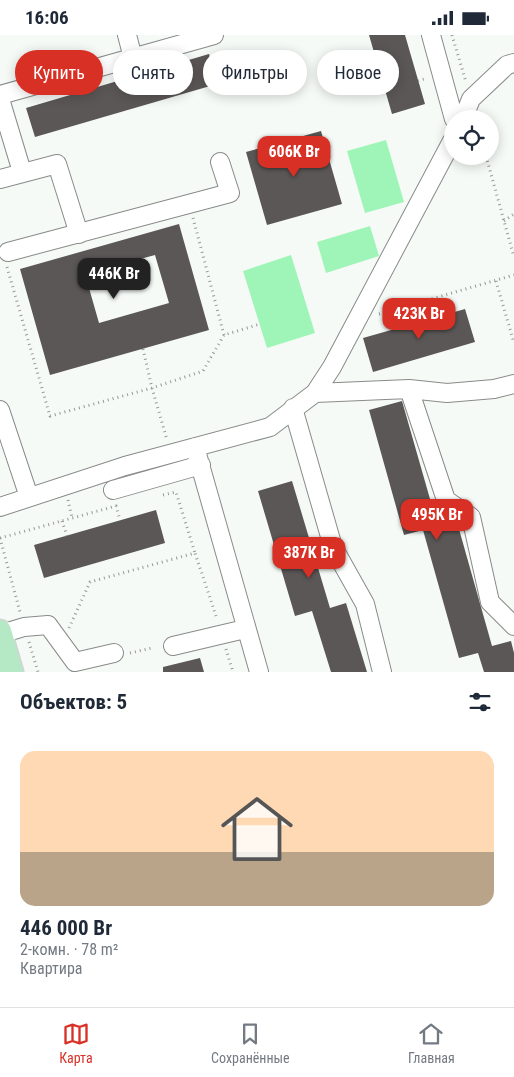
<!DOCTYPE html>
<html lang="ru">
<meta charset="utf-8">
<style>
:root{--surface:#fff;--page:#f6f6f7;--text:#1f2937;--muted:#747a83;--line:#e0e1e3;--accent:#d93025}
body{margin:0;font-family:"Roboto Condensed",sans-serif;background:var(--page);color:var(--text);height:100vh;display:flex;flex-direction:column;font-size:19px;white-space:nowrap}
*{box-sizing:border-box;margin:0}
p{font-size:16px;color:var(--muted)}
.icon{flex:none;width:28px;height:28px;fill:none;stroke:currentColor;stroke-width:2;stroke-linecap:round;stroke-linejoin:round}
.map{position:relative;height:637px;overflow:hidden}
.side{display:flex;flex-direction:column;background:var(--surface);flex:1}
.side>*{flex:none}
.guide{position:absolute;left:15px;top:15px;width:485px;height:45px;display:flex;gap:10px}
.tools{position:absolute;left:444px;top:75px;display:grid;gap:10px}
.tools a{display:grid;place-items:center;width:55px;height:55px;border-radius:50%;background:var(--surface);box-shadow:0 2px 12px #0003;font-size:25px}
.price{position:absolute;translate:-50% -42px;padding:0 11px;border-radius:10px;background:var(--accent);color:#fff;font-size:16px;line-height:32px;filter:drop-shadow(0 1px 2px #0008)}
.price::after{content:'';position:absolute;left:50%;top:30px;width:15px;height:11px;margin-left:-8px;background:inherit;clip-path:polygon(0 0,100% 0,50% 100%)}
.price.active{background:#222;color:#fff}
ul{padding:0;list-style:none}
li{display:grid;align-content:center;gap:10px;height:265px;padding:0 20px}
li span{display:grid;place-items:center;height:155px;border-radius:15px;color:#555}
li>.icon{margin-inline-start:auto}
span .icon{width:90px;height:90px;fill:#fffc;stroke-width:1}
li b{font-size:21px}
h2{display:flex;justify-content:space-between;align-items:center;height:60px;padding:0 20px;font-size:21px}
.chip{padding:0 18px;border-radius:22px;background:var(--surface);box-shadow:0 2px 12px #0003;font-size:18px;line-height:45px}
.chip.active{background:var(--accent);color:#fff}
.status{display:flex;justify-content:space-between;align-items:center;height:35px;padding:0 25px;background:var(--surface);direction:ltr}
.status svg{height:14px;fill:currentColor}
.tab-bar{display:flex;justify-content:space-around;align-items:center;height:70px;border-top:1px solid var(--line);background:var(--surface);font-size:14px;color:var(--muted)}
.tab-bar a{display:grid;justify-items:center;gap:2px}
.tab-bar .active{color:var(--accent)}
.map>svg:first-child{display:block}
.green{fill:#9ff5b8}
.building{fill:#5b5756;fill-rule:evenodd}
.lines{fill:none;stroke-linecap:round;stroke-linejoin:round}
.minor-casing{stroke:#888b89;stroke-width:20}
.major-casing{stroke:#d3d4d3;stroke-width:25}
.path{stroke:#969997;stroke-width:3;stroke-dasharray:1 4;stroke-linecap:butt}
.minor{stroke:#fff;stroke-width:18}
.major{stroke:#b5e8c4;stroke-width:22}
</style>
<div class="status"><b>16:06</b><svg viewBox="0 0 49 12"><path d="M0 12V9h3v3zM5 12V6h3v6zM10 12V3h3v9zM15 12V0h3v12zM26 1h20v11H26zM47 4h2v5h-2z"/></svg></div>
<div class="map">
<svg width="514" height="637" viewBox="0 0 514 637">
<rect width="100%" height="100%" fill="#f6faf7"/>
<!-- green -->
<path class="green" d="M386 105 404 167 365 178 347 116Z
M370 191 379 221 326 238 317 207Z
M291 220 315 298 267 313 243 236Z"/>
<!-- building -->
<path class="building" d="M369 0H405L425 69 392 79Z
M209 19 217 49 35 102 26 73Z
M321 96 342 169 267 190 246 117Z
M179 189 209 295 50 340 20 234ZM155 220 169 268 99 288 85 239Z
M465 274 475 307 373 337 363 303Z
M402 366 438 492 457 487 492 611 511 606 514 618V637H484L478 618 459 623 423 495 404 500 369 375Z
M292 446 330 573 346 568 367 637H331L312 576 295 581 258 456Z
M156 475 165 508 44 543 34 510Z
M200 623 204 637H163V632Z"/>
<g class="lines">
<!-- minor casing -->
<g class="minor-casing">
<path id="minor" d="M127 0 133 23
M431 0 454 84
M0 60 214 0
M0 64 22 137
M463 84 471 64 507 30 514 28
M0 144 57 129 79 199
M8 217 230 158 220 127
M409 354 446 465 471 482 490 567 514 591
M315 358 409 354 447 358 494 354 514 349
M293 373 333 512 365 569 382 637
M0 375 29 462
M195 412 259 637
M113 455 201 430
M0 472 125 431 270 392 315 358 332 332 452 106
M1 599 24 592 48 590 75 627 114 618
M173 611 245 594"/>
</g>
<!-- major casing -->
<g class="major-casing">
<path id="major" d="M0 596 12 637"/>
</g>
<!-- path -->
<path class="path" d="M452 0 466 47
M418 46 427 43
M486 121 514 222
M193 183 224 300
M504 186 514 179
M7 232 50 381 152 353 203 336 224 300 260 289
M496 246 514 308
M379 279 514 240
M143 314 152 353 167 405
M163 460 176 457 195 518
M68 465 72 483
M62 486 67 501
M0 503 20 577
M0 503 116 471 120 485
M69 593 90 547 195 518 217 584
M29 607 38 637
M226 614 233 637
M130 618 152 613"/>
<!-- minor -->
<use href="#minor" class="minor"/>
<!-- major -->
<use href="#major" class="major"/>
</g>
</svg>
<div class="tools">
<a><svg class="icon" aria-label="locate" viewBox="0 0 24 24"><circle cx="12" cy="12" r="6"/><path d="M12 2v4M12 18v4M2 12h4M18 12h4"/></svg></a>
</div>
<b class="price" style="left:294px;top:143px">606K Br</b>
<b class="price active" style="left:114px;top:265px">446K Br</b>
<b class="price" style="left:419px;top:305px">423K Br</b>
<b class="price" style="left:437px;top:506px">495K Br</b>
<b class="price" style="left:309px;top:544px">387K Br</b>
<div class="guide">
<a class="chip active">Купить</a>
<a class="chip">Снять</a>
<a class="chip">Фильтры</a>
<a class="chip">Новое</a>
</div>
</div>
<section class="side">
<h2>Объектов: 5<svg class="icon" aria-label="filters" viewBox="0 0 24 24"><path d="M4 7h16M4 17h16"/><circle cx="9" cy="7" r="2"/><circle cx="15" cy="17" r="2"/></svg></h2>
<ul>
<li><span style="background:linear-gradient(#ffd9b3 65%,#b9a48a 0)"><svg class="icon" aria-label="home" viewBox="0 0 24 24"><path d="M3 11l9-7 9 7M6 9v11h12V9"/></svg></span><div><b>446 000 Br</b><p>2-комн. · 78 m²</p><p>Квартира</p></div></li>
</ul>
</section>
<nav class="tab-bar">
<a class="active"><svg class="icon" aria-label="map" viewBox="0 0 24 24"><path d="M3 6l6-2 6 2 6-2v14l-6 2-6-2-6 2zM9 4v14M15 6v14"/></svg>Карта</a>
<a><svg class="icon" aria-label="saved" viewBox="0 0 24 24"><path d="M7 4h10v16l-5-4-5 4z"/></svg>Сохранённые</a>
<a><svg class="icon" aria-label="home" viewBox="0 0 24 24"><path d="M3 11l9-7 9 7M6 9v11h12V9"/></svg>Главная</a>
</nav>
